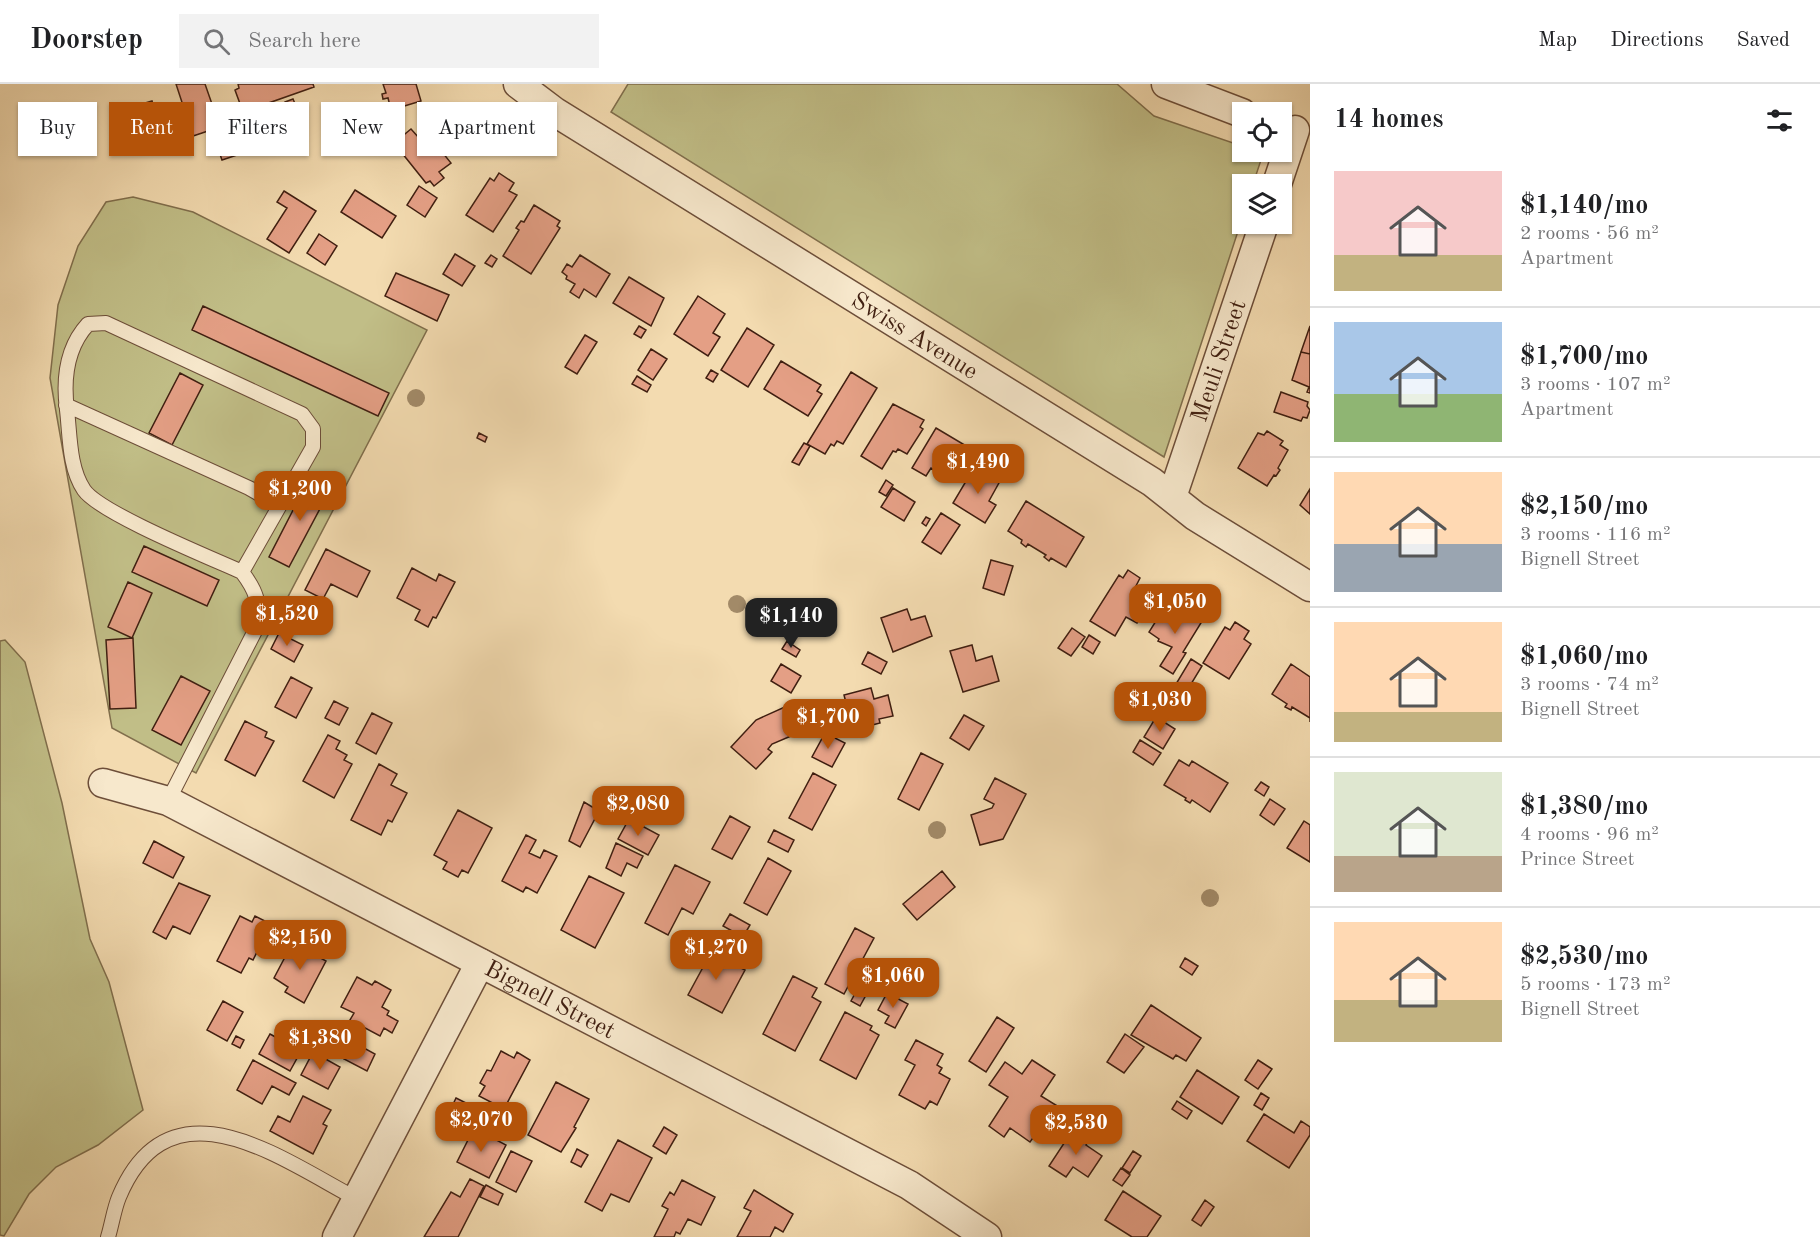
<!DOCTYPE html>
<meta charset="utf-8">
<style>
:root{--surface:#fff;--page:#f2f2f2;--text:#202124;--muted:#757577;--line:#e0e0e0;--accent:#b45309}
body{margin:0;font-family:"Old Standard TT",serif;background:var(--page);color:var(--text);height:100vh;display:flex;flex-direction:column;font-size:22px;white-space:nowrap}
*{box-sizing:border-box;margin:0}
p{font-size:20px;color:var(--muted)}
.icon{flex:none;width:33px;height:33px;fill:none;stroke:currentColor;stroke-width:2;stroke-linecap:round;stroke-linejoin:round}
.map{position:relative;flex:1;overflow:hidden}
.details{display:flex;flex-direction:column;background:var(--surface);width:510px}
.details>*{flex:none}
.guide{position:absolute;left:18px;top:18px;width:570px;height:54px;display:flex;gap:12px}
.tools{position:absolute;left:1232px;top:18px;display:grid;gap:12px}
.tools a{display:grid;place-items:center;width:60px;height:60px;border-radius:0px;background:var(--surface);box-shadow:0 2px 4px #0004;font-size:30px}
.price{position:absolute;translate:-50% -51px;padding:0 14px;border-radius:12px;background:var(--accent);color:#fff;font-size:20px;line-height:39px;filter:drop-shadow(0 2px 3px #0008)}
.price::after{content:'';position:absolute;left:50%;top:36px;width:18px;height:14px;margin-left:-9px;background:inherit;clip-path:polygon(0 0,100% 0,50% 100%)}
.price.active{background:#222;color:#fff}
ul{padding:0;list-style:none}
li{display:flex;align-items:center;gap:18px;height:150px;padding:0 24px}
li+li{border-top:2px solid var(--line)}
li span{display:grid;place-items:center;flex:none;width:168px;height:120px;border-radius:0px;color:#555}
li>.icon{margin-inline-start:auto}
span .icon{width:72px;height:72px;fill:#fffc;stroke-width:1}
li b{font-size:26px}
h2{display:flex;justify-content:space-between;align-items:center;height:72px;padding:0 24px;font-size:26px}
.chip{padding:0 21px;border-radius:0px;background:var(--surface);box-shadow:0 2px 4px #0004;font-size:21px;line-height:54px}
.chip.active{background:var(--accent);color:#fff}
header{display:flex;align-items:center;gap:36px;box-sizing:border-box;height:84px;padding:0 30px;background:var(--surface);border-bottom:2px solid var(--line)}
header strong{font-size:28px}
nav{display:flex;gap:33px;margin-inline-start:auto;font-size:21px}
.search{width:420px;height:54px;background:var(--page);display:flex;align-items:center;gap:15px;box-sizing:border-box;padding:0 21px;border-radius:0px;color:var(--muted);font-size:22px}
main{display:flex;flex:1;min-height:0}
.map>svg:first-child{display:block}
.green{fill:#c1be87;stroke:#806e4c;stroke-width:1.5}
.building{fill:#e49f85;stroke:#401f11;stroke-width:1.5}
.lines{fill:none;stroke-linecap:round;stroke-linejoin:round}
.service-casing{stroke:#6d4e39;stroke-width:16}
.minor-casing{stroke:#6d4e39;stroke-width:31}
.service{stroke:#f7e8cc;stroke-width:14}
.minor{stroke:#f7e8cc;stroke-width:28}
.tree{fill:#a28a68}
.labels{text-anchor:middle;stroke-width:4.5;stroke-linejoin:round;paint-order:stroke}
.street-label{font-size:24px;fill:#401f11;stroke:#f7e8cc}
</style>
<header>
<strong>Doorstep</strong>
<div class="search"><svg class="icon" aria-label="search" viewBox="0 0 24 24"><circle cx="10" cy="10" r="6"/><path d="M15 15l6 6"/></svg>Search here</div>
<nav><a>Map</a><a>Directions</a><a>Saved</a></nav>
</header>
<main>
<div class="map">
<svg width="1310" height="1153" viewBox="0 0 1310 1153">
<rect width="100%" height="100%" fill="#f3dbb0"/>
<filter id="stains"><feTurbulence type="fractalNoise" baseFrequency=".00333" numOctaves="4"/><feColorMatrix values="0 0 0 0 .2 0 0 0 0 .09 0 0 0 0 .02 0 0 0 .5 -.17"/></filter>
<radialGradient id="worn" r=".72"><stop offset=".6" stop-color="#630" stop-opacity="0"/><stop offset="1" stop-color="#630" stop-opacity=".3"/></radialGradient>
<!-- green -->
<path class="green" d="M628 0H1117L1154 32 1242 62V68L1263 70 1253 100H1242V135L1164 373 611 28Z
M133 113 193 128 427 246 196 689 112 644 50 294 58 221 78 162 106 118Z
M5 556 25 578 62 719 90 855 109 898 143 1026 98 1061 56 1083 29 1110 4 1152 0 1151V557Z"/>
<!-- building -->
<path class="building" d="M176 0H205L220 43 193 52Z
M238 0H313L314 3 243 28 235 6 239 4Z
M383 0H416L421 17 391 26 388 14 383 15 382 10 386 9Z
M293 15 296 22 287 25 285 18Z
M152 17 162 47 151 51V54L120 61 116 49 121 47 115 28Z
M275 21 278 29 269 32 266 24Z
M411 45 419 54 426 48 451 79 439 88 444 94 434 102 430 97 426 99 394 59Z
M236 49 243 69 222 76 215 56Z
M153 59 155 67 147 69 144 62Z
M499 89 514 99 509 107 517 111 493 148 466 131 490 94 494 97Z
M419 102 437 114 425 133 407 121Z
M355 106 396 132 382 154 341 128Z
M284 107 316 127 289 169 267 155 287 124 277 118Z
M534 121 560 137 557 142 560 144 531 190 503 172 519 146 516 144 521 137 524 138Z
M319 150 337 162 325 181 307 169Z
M455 170 475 182 462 202 443 190Z
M491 171 497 175 492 183 485 179Z
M580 171 610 190 596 213 584 205 579 214 570 208 575 200 566 195 567 192 562 188 567 180 572 183Z
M396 189 449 211 437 237 385 212Z
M629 193 664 214 651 242 613 219Z
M698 212 725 230 713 249 720 253 708 272 674 250Z
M203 222 389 309 378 332 192 246Z
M639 242 646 246 641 254 634 250Z
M1310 242V270L1301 268Z
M747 244 774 261 748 303 721 286Z
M585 251 597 258 577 290 565 283Z
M651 265 667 275 653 296 638 286Z
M1301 268 1310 270V309L1307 308 1309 303 1292 296Z
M781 277 821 301 817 307 822 310 808 332 764 305Z
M711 286 718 290 713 298 706 294Z
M851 288 877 304 843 360 837 357 834 362 831 360 825 370 807 360Z
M180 289 203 301 172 361 149 349Z
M637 292 651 301 647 308 632 300Z
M1281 308 1308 318 1307 322 1310 326 1307 334 1303 333 1301 337 1274 328Z
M893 320 924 336 920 343 923 345 907 370 898 365 896 368 893 367 882 385 861 372Z
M936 344 968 363 948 395 931 384 926 392 912 384Z
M1267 347 1283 357 1280 361 1288 366 1278 384 1280 386 1276 392 1274 391 1267 402 1238 384 1258 349 1264 351Z
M479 349 487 353 485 358 477 354Z
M804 359 810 362 799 381 792 378Z
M975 382 1000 397 989 417 996 421 985 439 953 419Z
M310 393 331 404 289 483 269 473Z
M886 396 893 401 886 412 879 408Z
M893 404 915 418 904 437 881 423Z
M1310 405V430L1300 421Z
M1026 417 1084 453 1066 483 1051 474 1049 477 1044 473 1046 471 1028 460 1026 463 1021 459 1022 456 1008 447Z
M941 429 960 441 941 470 922 458Z
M926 433 930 435 926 442 922 439Z
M144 462 219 496 207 522 132 488Z
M326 465 370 487 357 513 331 500 323 515 305 506Z
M991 476 1013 482 1004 511 983 504Z
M412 484 436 497 439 490 455 498 436 534 433 533 428 543 415 536 420 526 397 514Z
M1128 486 1140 494 1136 502 1153 513 1137 539 1126 533 1115 552 1090 537 1119 491 1123 494Z
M128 498 152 509 132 554 108 543Z
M1166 521 1187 534 1192 527 1204 534 1183 568 1186 569 1173 590 1160 582 1172 563 1158 557 1159 555 1149 548Z
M907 525 911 536 925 532 932 552 893 568 881 534Z
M1235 538 1249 547 1244 555 1251 560 1229 595 1203 579 1225 543 1230 546Z
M1072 544 1085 553 1071 572 1058 564Z
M279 549 303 561 294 578 271 565Z
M1089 551 1100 558 1093 570 1082 563Z
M133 554 136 624 110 625 106 556Z
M787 557 800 566 796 573 782 565Z
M972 561 976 577 992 572 999 597 963 608 950 567Z
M868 568 887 578 881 590 862 580Z
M1191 575 1202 582 1191 600 1199 606 1183 632 1164 620Z
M781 580 801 592 791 609 771 597Z
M1291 580 1310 593V638V634L1292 623 1291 626 1285 623 1287 620 1272 610Z
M181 592 210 607 181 661 152 646Z
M291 593 312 604 296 634 275 623Z
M871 604 874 615 888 611 893 632 879 635 880 639 853 646 844 611Z
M334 617 348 624 339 641 325 634Z
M787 622 798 649 772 660 768 665 772 668 756 685 731 663 756 636Z
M372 629 392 639 376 670 356 659Z
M964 631 984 642 969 666 950 654Z
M1156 633 1175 645 1163 665 1144 653Z
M245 637 267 648 265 653 274 657 255 692 225 676Z
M825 649 845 659 832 683 812 673Z
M328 651 340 657 336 665 347 671 344 676 352 680 334 714 303 697Z
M1140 656 1161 669 1153 681 1133 668Z
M921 669 943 680 919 726 898 715Z
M1179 676 1189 682 1192 677 1228 699 1210 728 1192 716 1190 719 1185 716 1186 714 1164 701Z
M379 680 397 690 391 701 407 709 392 738 388 736 381 751 351 736Z
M813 689 836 701 812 746 789 734Z
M995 694 1026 710 1003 755 980 761 971 731 992 724 994 720 984 715Z
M1261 698 1269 703 1264 712 1255 706Z
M666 705 680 713 675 721 661 713Z
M1270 715 1285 725 1274 741 1260 731Z
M584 718 599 727 580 763 569 757Z
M458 726 492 744 468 789 462 786 458 793 443 785 447 778 434 771Z
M730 732 750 743 732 775 712 765Z
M629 735 659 751 648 771 618 755Z
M1304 737 1310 741V778L1287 764Z
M774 746 794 756 788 768 768 758Z
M526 751 536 756 529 769 540 774 544 766 557 772 537 809 526 803 523 808 502 797Z
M154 757 184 773 173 794 143 779Z
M616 759 643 772 637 784 627 779 621 792 606 784Z
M768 774 791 787 767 831 744 819Z
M675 781 710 798 693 830 682 824 668 851 645 839Z
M942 787 955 803 917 836 903 820Z
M589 792 624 809 595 864 561 846Z
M179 799 210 812 190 850 173 842 166 855 153 848Z
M730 830 750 841 743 853 723 842Z
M240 832 252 838 255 832 271 840 253 876 249 874 241 889 217 877Z
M855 844 874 854 844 910 825 900Z
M294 856 319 869 317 872 326 877 304 919 285 908 288 903 274 894Z
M714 863 729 871 724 881 731 884 733 880 745 886 722 929 688 911Z
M1185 874 1198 882 1192 891 1180 883Z
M793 892 817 904 812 913 821 918 795 967 763 950Z
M357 893 372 901 375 897 391 906 382 923 389 927 387 931 398 937 392 949 384 944 380 952 350 936 354 929 341 923Z
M863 895 872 900 860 922 851 917Z
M887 909 908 920 895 944 885 939 889 932 878 926Z
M223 917 243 928 227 957 207 946Z
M1151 921 1201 954 1186 977 1176 971 1173 975 1131 951Z
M845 928 872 942 870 946 879 951 856 995 820 976Z
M997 933 1014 944 986 988 969 977Z
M270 950 301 967 290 987 259 970Z
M1125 950 1144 963 1124 989 1107 978Z
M236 952 244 956 240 964 232 960Z
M916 956 943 970 937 981 942 984 939 989 950 995 937 1021 930 1017 925 1025 899 1011 915 981 905 976Z
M353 958 375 970 367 987 344 975Z
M501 967 514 974 517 968 530 976 504 1025 479 1012 485 1002 480 999 487 986 491 987Z
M313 968 340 983 328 1005 301 991Z
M253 976 296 999 289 1011 272 1002 262 1020 237 1006Z
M1032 976 1055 991 1041 1012 1059 1023 1042 1049 1038 1047 1030 1058 1010 1044 1004 1053 989 1042 1008 1013 989 1001 1005 978 1022 990Z
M1258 976 1272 985 1258 1005 1245 996Z
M1197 986 1239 1013 1222 1040 1180 1013Z
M556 998 589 1015 574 1043 576 1044 561 1068 528 1051Z
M1261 1009 1269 1014 1262 1026 1254 1021Z
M303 1012 331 1026 323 1040 327 1042 313 1070 270 1047 278 1032 290 1038Z
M456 1014 484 1028 477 1041 450 1027Z
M1177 1017 1192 1027 1187 1035 1172 1025Z
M450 1029 466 1038 461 1048 445 1039Z
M1264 1030 1294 1049 1301 1037 1310 1043V1051L1289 1084 1247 1057Z
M664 1043 677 1051 666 1070 653 1062Z
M474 1044 506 1061 489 1094 457 1078Z
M1074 1044 1090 1054 1086 1061 1102 1072 1088 1093 1073 1083 1066 1093 1049 1082Z
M618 1056 652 1074 629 1118 611 1110 602 1127 585 1118Z
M577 1065 588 1071 581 1083 571 1078Z
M511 1067 532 1077 516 1108 496 1098Z
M1133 1067 1141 1072 1130 1089 1122 1084Z
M1121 1084 1130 1091 1122 1102 1113 1096Z
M470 1095 484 1102 458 1153H424L451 1108 460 1113Z
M682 1096 715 1113 701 1141 688 1135 680 1150 676 1148 674 1153H654L668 1125 662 1122 670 1108 674 1111Z
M486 1101 503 1110 498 1121 480 1113Z
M754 1106 793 1130 783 1148 775 1143 770 1153H737L751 1127 744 1124Z
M1123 1107 1161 1132 1147 1153H1132L1105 1136Z
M1205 1116 1214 1123 1201 1142 1192 1136Z"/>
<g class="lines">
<!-- service casing -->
<g class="service-casing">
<path id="service" d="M66 321 249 404 279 421
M168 717 258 541C259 517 257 508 242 488 211 474 100 429 84 406 69 384 70 351 67 326 63 295 66 264 88 240L106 239 302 330 313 345V363L242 488
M108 1153C112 1140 114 1125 119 1113 170 991 281 1075 357 1115"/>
</g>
<!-- minor casing -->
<g class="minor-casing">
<g id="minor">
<path id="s1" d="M518 0 555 28 1152 398 1195 432 1310 503"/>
<path d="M1166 0 1242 29"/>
<path d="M1277 100 1295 46"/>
<path id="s2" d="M1172 413 1264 140"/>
<path id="s3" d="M103 699 168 717 909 1101 987 1153"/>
<path d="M337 1153 480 879"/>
</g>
</g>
<!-- service -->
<use href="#service" class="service"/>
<!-- minor -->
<use href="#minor" class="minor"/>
</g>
<!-- trees -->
<g class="tree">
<circle cx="416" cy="314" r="9"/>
<circle cx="737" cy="520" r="9"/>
<circle cx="937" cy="746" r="9"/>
<circle cx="1210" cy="814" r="9"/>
</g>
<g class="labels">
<!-- street labels -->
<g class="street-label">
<text dy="8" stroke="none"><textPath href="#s1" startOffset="470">Swiss Avenue</textPath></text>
<text dy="8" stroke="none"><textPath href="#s2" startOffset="144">Meuli Street</textPath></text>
<text dy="8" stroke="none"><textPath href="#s3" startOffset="498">Bignell Street</textPath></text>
</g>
</g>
<rect width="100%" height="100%" filter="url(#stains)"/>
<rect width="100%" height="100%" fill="url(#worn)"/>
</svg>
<div class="tools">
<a><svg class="icon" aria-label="locate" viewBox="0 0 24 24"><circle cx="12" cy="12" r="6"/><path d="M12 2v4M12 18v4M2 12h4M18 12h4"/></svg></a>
<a><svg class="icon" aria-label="layers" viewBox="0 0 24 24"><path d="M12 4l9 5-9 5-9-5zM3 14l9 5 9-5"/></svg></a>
</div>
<b class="price" style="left:978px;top:411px">$1,490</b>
<b class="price" style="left:300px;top:438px">$1,200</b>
<b class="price" style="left:1175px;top:551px">$1,050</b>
<b class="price" style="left:287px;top:563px">$1,520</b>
<b class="price active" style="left:791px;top:565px">$1,140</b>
<b class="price" style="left:1160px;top:649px">$1,030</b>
<b class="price" style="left:828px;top:666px">$1,700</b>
<b class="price" style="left:638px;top:753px">$2,080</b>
<b class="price" style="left:300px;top:887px">$2,150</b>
<b class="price" style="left:716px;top:897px">$1,270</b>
<b class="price" style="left:893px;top:925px">$1,060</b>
<b class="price" style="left:320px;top:987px">$1,380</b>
<b class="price" style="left:481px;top:1069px">$2,070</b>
<b class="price" style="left:1076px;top:1072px">$2,530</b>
<div class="guide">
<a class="chip">Buy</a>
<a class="chip active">Rent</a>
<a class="chip">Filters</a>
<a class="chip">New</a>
<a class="chip">Apartment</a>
</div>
</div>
<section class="details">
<h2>14 homes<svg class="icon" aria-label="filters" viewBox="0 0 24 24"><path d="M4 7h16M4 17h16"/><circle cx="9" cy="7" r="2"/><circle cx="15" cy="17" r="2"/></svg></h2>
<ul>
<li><span style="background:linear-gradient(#f6c9c9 70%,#c2b280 0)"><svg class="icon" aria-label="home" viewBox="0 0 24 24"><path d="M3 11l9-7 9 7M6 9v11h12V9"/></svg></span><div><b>$1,140/mo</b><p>2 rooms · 56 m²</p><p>Apartment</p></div></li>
<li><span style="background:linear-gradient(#a9c7e8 60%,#8fb573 0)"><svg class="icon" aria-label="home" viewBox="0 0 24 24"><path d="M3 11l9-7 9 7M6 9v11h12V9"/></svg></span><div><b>$1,700/mo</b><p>3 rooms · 107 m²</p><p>Apartment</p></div></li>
<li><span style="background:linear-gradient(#ffd9b3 60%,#9aa5b1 0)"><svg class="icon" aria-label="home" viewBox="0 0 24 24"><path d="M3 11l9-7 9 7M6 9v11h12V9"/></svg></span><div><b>$2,150/mo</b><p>3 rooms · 116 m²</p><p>Bignell Street</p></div></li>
<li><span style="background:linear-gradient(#ffd9b3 75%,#c2b280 0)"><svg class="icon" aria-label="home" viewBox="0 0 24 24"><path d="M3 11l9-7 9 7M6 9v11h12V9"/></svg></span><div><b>$1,060/mo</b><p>3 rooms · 74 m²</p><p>Bignell Street</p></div></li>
<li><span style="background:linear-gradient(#dfe7d0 70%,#b9a48a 0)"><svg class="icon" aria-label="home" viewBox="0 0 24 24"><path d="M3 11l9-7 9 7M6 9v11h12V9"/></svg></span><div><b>$1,380/mo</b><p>4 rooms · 96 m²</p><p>Prince Street</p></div></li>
<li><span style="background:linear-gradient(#ffd9b3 65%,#c2b280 0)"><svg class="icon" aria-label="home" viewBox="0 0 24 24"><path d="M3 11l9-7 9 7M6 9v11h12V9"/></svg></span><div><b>$2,530/mo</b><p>5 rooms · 173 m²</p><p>Bignell Street</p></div></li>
</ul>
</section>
</main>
